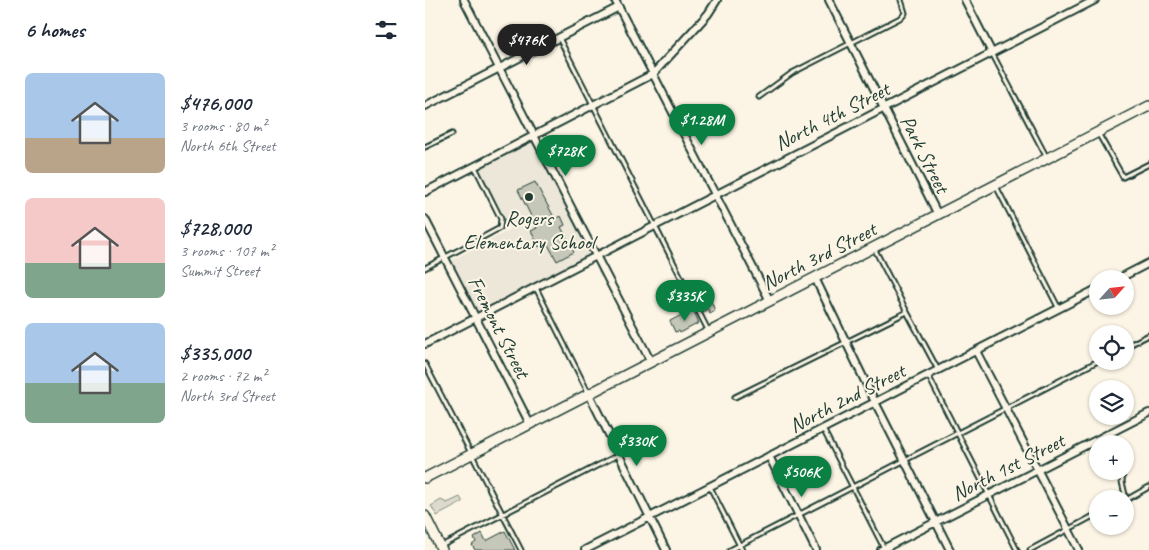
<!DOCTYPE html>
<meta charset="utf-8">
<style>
:root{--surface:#fff;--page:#f6f6f7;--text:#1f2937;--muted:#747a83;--accent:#0b8043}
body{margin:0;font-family:Caveat,sans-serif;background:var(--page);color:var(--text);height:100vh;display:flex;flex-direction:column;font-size:19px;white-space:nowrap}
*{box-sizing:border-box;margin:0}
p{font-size:16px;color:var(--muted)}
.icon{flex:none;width:28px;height:28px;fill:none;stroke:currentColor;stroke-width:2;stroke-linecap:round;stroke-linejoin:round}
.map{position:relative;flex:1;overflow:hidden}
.side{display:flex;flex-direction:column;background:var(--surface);width:425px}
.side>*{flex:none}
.needle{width:32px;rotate:63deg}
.buttons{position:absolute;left:664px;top:270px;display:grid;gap:10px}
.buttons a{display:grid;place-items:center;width:45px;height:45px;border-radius:50%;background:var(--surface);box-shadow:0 1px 4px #0004;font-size:25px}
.price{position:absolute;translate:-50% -42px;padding:0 11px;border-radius:18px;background:var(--accent);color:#fff;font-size:16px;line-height:32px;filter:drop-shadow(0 1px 2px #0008)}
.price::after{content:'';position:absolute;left:50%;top:30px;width:15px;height:11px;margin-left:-8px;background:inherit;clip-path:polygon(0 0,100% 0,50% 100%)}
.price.selected{background:#222;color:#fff}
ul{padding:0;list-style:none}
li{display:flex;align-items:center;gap:15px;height:125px;padding:0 25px}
li span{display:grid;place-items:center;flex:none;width:140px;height:100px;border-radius:8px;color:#555}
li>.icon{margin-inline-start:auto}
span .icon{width:60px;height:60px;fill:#fffc;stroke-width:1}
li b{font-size:21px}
h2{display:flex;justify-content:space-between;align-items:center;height:60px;padding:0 25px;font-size:21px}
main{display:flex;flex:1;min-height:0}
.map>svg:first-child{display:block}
.built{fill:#ece7d8}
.green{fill:#dcdacc;stroke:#7e8c80}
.building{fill:#c5c7b9;stroke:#1f3d34}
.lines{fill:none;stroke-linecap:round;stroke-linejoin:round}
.lane-casing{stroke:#1f3d34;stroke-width:7}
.street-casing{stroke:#1f3d34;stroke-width:10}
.secondary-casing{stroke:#1f3d34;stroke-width:12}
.lane{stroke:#fcf5e5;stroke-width:3}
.street{stroke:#fcf5e5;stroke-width:6}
.secondary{stroke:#fcf5e5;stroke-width:9}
.poi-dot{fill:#1f3d34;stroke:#fcf5e5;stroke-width:2}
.labels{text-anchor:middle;stroke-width:4;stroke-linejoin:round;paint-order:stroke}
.street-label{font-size:21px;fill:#1f3d34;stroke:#fcf5e5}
.poi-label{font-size:21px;fill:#1f3d34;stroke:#fcf5e5}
</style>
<main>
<section class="side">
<h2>6 homes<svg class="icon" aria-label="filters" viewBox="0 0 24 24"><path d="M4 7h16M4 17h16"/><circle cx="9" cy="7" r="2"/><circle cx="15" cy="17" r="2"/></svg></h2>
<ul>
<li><span style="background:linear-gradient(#a9c7e8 65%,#b9a48a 0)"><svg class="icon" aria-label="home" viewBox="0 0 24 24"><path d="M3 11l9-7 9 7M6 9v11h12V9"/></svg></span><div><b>$476,000</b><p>3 rooms · 80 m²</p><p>North 6th Street</p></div></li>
<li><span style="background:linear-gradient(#f6c9c9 65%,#7fa58c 0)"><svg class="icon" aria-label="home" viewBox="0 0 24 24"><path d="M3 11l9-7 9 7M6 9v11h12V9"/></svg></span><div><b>$728,000</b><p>3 rooms · 107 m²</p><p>Summit Street</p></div></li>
<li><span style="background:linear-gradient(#a9c7e8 60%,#7fa58c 0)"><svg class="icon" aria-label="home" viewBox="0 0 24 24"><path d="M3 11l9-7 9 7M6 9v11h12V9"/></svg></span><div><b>$335,000</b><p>2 rooms · 72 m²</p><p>North 3rd Street</p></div></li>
</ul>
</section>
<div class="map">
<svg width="724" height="550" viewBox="0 0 724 550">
<rect width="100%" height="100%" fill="#fcf5e5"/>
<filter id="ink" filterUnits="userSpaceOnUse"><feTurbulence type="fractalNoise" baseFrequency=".02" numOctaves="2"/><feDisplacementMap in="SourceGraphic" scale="10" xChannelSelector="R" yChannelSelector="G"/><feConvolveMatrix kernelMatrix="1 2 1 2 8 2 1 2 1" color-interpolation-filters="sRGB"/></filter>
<g filter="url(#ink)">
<!-- built -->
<path class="built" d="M109 136 170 257 51 318 23 262 85 230 53 165Z"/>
<!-- green -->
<path class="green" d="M35 497 38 502 12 516 6 506 16 500 22 503Z"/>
<!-- building -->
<path class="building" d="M110 182 130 219 136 216 140 225 136 227 149 252 132 261 122 243 114 247 106 231 112 228 93 190Z
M282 296 285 298 290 311 285 314 283 309 278 312 274 306 278 301 277 298Z
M268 309 274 323 255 333 254 331 250 332 245 321Z
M80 531 90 550H50L47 545 51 542 49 538 57 533 61 541Z"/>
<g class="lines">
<!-- lane casing -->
<g class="lane-casing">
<path id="lane" d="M134 38 284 332
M567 53 622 158
M334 97 367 73 477 17 480 13 476 0
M673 133 698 177 724 164
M0 147 27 134
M571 186 634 309
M0 268 75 228 76 219 50 167
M111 288 163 392
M482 312 513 370
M700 347 724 335
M0 364 96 550
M503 375 592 550
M310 397 482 312 449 248
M398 429 459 548
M682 435 686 444
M698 471 697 482 701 499
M285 487 317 550
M701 500 724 487
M16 546 193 455
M305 550 673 361
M605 550 672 514"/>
</g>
<!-- street casing -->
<g class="street-casing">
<path id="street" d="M39 0 226 362
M190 0 345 301
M404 0 513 215
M540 0 567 53
M0 106 194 7
M0 192 228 74 283 14 292 0
M0 219 105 424
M390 278 450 402 525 550
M693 279 724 263
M0 344 670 0
M551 351 654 550
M164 394 241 550
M344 456 391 550
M160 550 672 289
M456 550 724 413"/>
</g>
<!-- secondary casing -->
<g class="secondary-casing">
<path id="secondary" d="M0 478 724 106
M0 516 17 550"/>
</g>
<!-- lane -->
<use href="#lane" class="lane"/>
<!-- street -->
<use href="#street" class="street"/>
<!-- secondary -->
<use href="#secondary" class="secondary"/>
</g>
</g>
<!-- markers -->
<circle class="poi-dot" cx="104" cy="197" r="5"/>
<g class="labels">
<!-- street labels -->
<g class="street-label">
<text transform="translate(407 116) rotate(-27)" y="7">North 4th Street</text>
<text transform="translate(500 154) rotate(63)" y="7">Park Street</text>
<text transform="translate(394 256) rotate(-27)" y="7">North 3rd Street</text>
<text transform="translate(74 327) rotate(63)" y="7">Fremont Street</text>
<text transform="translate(422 398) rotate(-27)" y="7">North 2nd Street</text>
<text transform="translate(583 467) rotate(-27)" y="7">North 1st Street</text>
</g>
<!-- poi labels -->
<g class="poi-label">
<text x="104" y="225">Rogers<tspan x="104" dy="24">Elementary School</tspan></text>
</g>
</g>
</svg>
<div class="buttons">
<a><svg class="needle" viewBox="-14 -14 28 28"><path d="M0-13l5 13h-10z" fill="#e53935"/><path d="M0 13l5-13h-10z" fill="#747a83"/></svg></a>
<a><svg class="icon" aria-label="locate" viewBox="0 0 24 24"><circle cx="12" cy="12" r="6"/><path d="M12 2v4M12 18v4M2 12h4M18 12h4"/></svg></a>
<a><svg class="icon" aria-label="layers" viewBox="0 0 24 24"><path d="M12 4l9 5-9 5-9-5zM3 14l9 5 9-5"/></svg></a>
<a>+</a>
<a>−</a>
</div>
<b class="price selected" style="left:102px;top:66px">$476K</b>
<b class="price" style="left:277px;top:146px">$1.28M</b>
<b class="price" style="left:141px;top:177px">$728K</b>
<b class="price" style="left:260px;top:322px">$335K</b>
<b class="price" style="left:212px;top:467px">$330K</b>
<b class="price" style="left:377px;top:498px">$506K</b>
</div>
</main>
